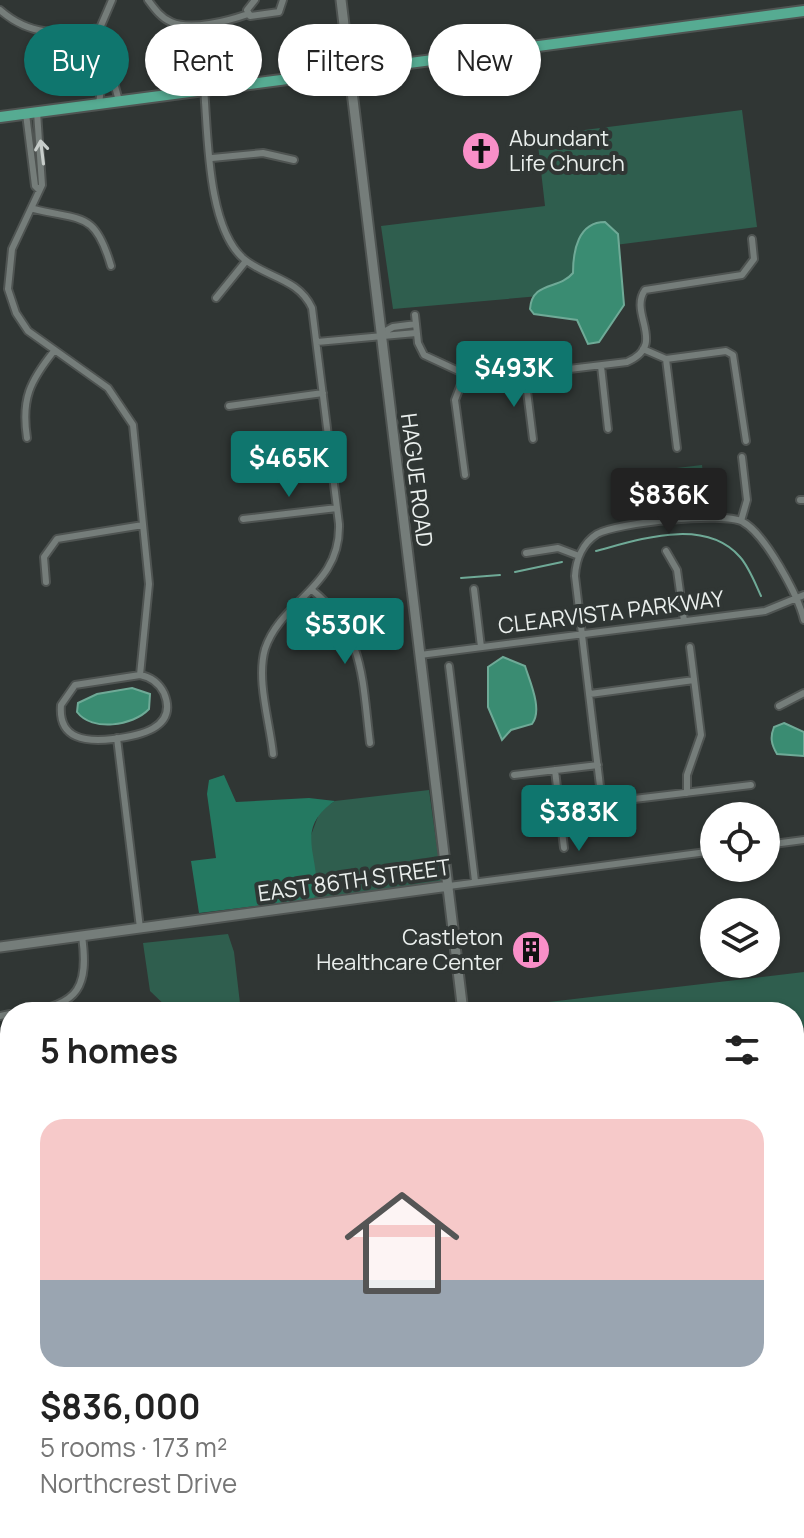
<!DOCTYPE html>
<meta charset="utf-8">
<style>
:root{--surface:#fff;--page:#f6f6f6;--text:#222;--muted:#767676;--line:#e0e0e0;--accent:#0f766e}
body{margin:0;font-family:Manrope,sans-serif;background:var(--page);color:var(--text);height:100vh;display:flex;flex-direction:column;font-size:30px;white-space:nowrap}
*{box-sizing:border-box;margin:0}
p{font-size:26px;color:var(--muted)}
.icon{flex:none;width:44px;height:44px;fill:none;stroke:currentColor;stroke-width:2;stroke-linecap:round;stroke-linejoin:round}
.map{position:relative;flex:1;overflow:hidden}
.panel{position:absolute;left:0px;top:1002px;width:804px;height:536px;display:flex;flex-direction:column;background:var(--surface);border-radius:32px 32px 0 0;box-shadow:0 2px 6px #0004}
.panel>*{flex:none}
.guide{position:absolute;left:24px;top:24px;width:756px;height:72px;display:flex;gap:16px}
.tools{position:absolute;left:700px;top:802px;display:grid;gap:16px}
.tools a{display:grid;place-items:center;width:80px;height:80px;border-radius:50%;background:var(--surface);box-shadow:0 2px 6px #0004;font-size:40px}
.price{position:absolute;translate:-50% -68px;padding:0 18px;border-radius:8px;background:var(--accent);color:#fff;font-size:26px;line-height:52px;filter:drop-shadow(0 2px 4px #0008)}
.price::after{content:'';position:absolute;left:50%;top:48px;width:24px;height:18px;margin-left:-12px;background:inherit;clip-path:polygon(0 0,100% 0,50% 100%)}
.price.on{background:#222;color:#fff}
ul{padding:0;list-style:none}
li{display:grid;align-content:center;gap:16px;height:424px;padding:0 40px}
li+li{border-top:2px solid var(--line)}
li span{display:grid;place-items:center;height:248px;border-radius:24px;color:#555}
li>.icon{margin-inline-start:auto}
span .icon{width:144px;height:144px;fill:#fffc;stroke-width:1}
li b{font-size:34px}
h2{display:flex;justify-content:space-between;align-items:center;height:96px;padding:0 40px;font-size:34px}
.pill{padding:0 28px;border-radius:36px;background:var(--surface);box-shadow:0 2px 6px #0004;font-size:28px;line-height:72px}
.pill.on{background:var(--accent);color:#fff}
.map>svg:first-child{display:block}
.green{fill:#2f5e4e}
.forest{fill:#247961}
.water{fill:#3a8c72;stroke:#6faa97;stroke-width:2}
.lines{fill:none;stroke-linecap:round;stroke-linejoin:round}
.stream{stroke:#6faa97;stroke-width:2}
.street-casing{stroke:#4f5452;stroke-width:10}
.secondary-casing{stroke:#4f5452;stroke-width:13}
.primary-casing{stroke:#4f5452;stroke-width:14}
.highway-casing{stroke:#4f5452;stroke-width:15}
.street{stroke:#757d7a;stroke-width:6}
.secondary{stroke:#757d7a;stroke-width:9}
.primary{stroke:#56ab92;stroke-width:10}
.highway{stroke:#41caa2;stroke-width:11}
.oneway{stroke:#c7cdca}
.labels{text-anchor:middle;stroke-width:8;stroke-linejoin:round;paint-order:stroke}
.poi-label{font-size:22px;fill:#eaefed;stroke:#303634;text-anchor:start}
.street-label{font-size:22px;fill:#eaefed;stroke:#303634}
</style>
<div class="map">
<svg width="804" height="1538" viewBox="0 0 804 1538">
<rect width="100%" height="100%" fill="#303634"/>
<!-- green -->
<path class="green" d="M742 110 757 227 615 245 574 293 393 309 381 226 545 206 537 136Z
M702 465 706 502 673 506 668 469Z
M429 790 442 883 314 899 310 838 320 811 335 801Z
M228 934 234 952 241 1012H172L150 991 143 943Z
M804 972V1027L794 1028V1012L471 1011Z"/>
<!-- forest -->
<path class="forest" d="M224 775 236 802 309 798 335 801C290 831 325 860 314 899L199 913 191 861 216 858 207 794 209 780Z"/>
<!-- water -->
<path class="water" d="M605 222 618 234 624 305 599 342 588 344 577 320 534 314 530 309C532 281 559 290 573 273 573 251 578 222 605 222Z
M503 657 525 666C530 682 543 710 532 724L511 730 502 740 488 707V667Z
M132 688 150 694 149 709C133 726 92 732 77 712L78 703 97 694Z
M784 723 804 732V756L777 754C771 744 770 737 774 727Z"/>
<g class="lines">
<!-- stream -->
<path class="stream" d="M596 551C641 539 705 517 740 557 749 567 755 583 761 596
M515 572 562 562
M461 578 500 575
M794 1419 804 1395
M744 1538 749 1528"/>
<!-- street casing -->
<g class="street-casing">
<path id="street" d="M148 0C154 8 161 18 171 22 191 31 228 21 248 14
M255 0 247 10 250 16 279 12 283 0
M0 10C32 38 60 33 100 28
M104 64 110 68 119 101
M204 88C208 134 207 228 244 259 267 278 298 278 312 308L339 524C341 587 281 600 265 649 256 680 270 723 273 754
M99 104 104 64 100 28 112 0
M37 112 42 185 12 249 8 289 16 313 28 331 108 388 133 425 149 584 140 675
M26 114 35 186 39 190
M212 158 263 153 294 160
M34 209C82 221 95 211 111 266
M216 298 246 261
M415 315 418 343 424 355 478 380 627 362C668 344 628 314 645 290L742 275 754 259 752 239
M382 333 393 327 416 324
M317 342 416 333
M643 349 666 359 726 351 733 355 746 441
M666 359 677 448
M601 366 608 429
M525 375 533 439
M229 406 323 393
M27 438C21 399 30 381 54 351
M465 475 455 400 465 374
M800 500H804
M243 519 337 508
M741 521 747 500 742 457
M666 551 677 570 684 621
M526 553 558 548 579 556
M46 582 44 557 57 539 143 525
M474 589 481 647
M312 590C365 633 362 680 370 743
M420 655 765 611 804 595
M449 666 475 881
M140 675C151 677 159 683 164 693 179 729 137 736 113 739 87 742 58 740 61 705L75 685Z
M590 694 694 680
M779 706 804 693
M117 738 140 928
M555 770 564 848
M514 775 598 765
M687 793V775L701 735 690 647
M602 803 575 576C576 559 583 543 597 534 616 523 724 511 743 522 765 534 798 595 804 620
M559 808 751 785
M766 845 804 840
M449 886 714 851
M27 1012C79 1005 89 986 82 936
M0 1016 10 1014
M0 1169 10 1164
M0 1354 10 1353"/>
</g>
<!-- secondary casing -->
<g class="secondary-casing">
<path id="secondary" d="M341 0 463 1012
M0 947 449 886
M526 1528 527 1538"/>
</g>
<!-- primary casing -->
<g class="primary-casing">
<path id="primary" d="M0 117 804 11"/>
</g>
<!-- highway casing -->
<g class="highway-casing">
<path id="highway" d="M794 1465 804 1441
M794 1523 804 1499
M764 1538 768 1528
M788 1538 792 1528"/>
</g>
<!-- street -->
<use href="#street" class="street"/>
<!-- secondary -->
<use href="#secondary" class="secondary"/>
<!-- primary -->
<use href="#primary" class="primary"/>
<!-- highway -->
<use href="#highway" class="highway"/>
</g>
<!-- one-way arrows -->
<defs><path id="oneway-shaft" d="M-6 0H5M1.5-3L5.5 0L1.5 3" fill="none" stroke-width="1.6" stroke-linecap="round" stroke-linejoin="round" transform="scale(2)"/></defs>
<use class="oneway" href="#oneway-shaft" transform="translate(42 152) rotate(-97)"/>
<!-- icons -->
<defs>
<g id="church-disc" transform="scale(2)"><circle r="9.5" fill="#f98fc8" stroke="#303634"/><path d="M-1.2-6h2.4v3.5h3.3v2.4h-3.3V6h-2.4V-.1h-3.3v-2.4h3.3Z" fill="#111"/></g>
<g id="building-disc" transform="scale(2)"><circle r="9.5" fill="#f98fc8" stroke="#303634"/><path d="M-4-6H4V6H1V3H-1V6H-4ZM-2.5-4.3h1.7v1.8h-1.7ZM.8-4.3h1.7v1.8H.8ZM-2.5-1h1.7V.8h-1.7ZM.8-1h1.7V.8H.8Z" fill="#111"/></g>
</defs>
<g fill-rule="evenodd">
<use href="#church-disc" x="481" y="151"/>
<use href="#building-disc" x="531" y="950"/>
</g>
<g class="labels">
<!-- poi labels -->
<g class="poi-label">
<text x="509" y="146">Abundant<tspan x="509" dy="25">Life Church</tspan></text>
<text x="503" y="945" text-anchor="end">Castleton<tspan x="503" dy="25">Healthcare Center</tspan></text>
</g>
<!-- street labels -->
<g class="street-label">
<text transform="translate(417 480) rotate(83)" y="8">HAGUE ROAD</text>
<text transform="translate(611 612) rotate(-7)" y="8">CLEARVISTA PARKWAY</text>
<text transform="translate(354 880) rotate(-8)" y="8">EAST 86TH STREET</text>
</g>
</g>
</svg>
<div class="tools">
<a><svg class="icon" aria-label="locate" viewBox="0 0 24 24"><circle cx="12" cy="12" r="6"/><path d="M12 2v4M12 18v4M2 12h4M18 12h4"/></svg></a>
<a><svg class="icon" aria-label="layers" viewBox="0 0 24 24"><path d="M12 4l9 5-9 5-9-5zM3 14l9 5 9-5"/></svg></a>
</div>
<b class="price" style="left:514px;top:409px">$493K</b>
<b class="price" style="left:289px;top:499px">$465K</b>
<b class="price on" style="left:669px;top:536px">$836K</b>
<b class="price" style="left:345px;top:666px">$530K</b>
<b class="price" style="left:579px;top:853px">$383K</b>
<div class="guide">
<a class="pill on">Buy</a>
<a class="pill">Rent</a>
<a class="pill">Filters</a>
<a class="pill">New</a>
</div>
<section class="panel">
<h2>5 homes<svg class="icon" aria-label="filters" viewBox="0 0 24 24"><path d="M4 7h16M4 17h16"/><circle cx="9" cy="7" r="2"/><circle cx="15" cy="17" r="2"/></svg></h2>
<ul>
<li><span style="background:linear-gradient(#f6c9c9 65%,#9aa5b1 0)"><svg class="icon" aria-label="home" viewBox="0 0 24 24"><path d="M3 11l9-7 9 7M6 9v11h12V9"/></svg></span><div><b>$836,000</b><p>5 rooms · 173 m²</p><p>Northcrest Drive</p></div></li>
</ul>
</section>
</div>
